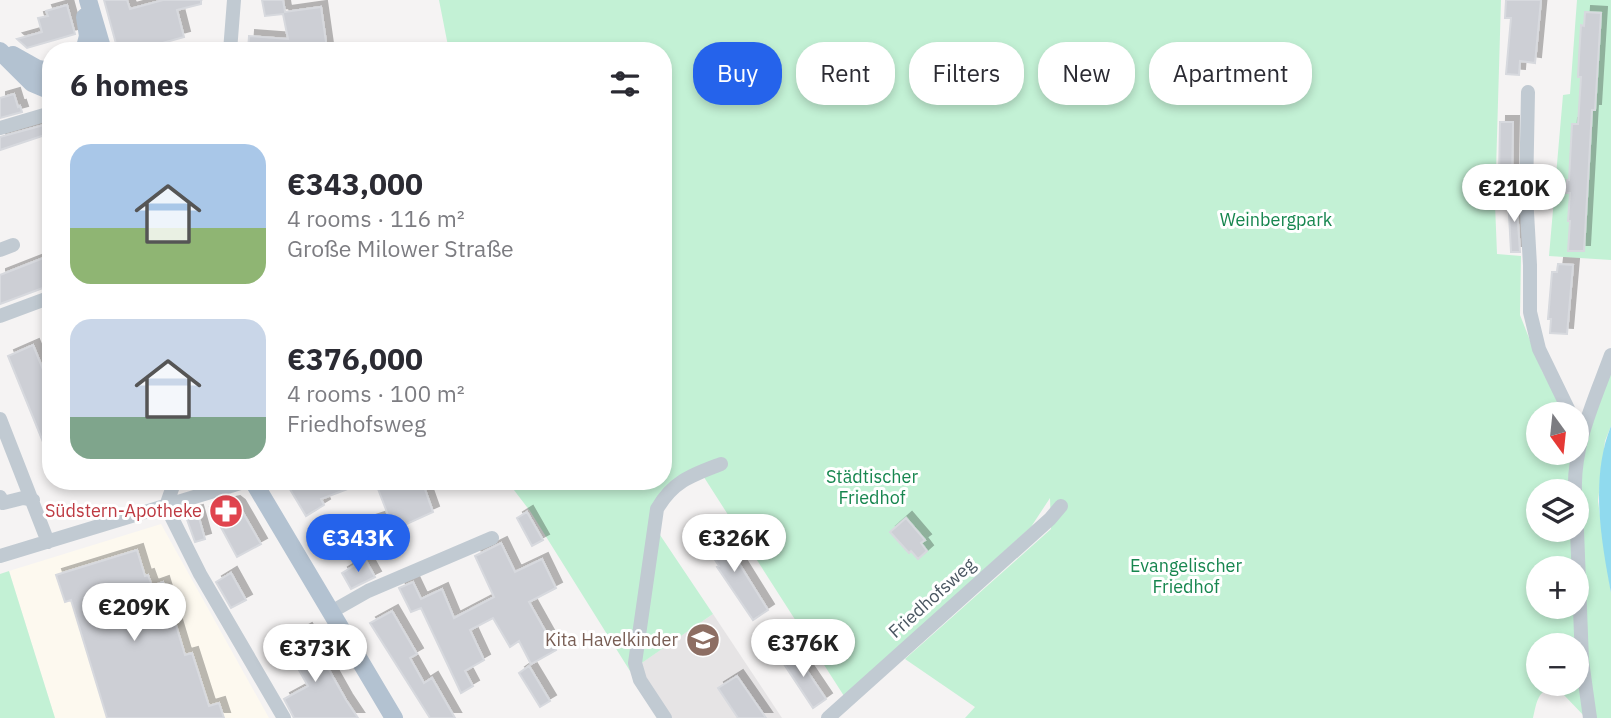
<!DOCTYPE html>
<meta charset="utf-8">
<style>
:root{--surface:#fff;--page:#f2f2f3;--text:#2b2b33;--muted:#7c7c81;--accent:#2563eb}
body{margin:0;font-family:"IBM Plex Sans",sans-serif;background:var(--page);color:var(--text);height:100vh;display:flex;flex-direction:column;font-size:26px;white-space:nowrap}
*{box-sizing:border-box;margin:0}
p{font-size:23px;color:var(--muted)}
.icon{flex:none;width:38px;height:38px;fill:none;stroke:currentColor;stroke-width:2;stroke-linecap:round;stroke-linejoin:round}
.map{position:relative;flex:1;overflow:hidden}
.side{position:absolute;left:42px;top:42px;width:630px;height:448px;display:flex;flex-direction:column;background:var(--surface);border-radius:28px;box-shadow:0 4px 10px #0003}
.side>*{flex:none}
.guide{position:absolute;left:693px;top:42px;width:665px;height:63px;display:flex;gap:14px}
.needle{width:46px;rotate:165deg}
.buttons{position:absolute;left:1526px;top:402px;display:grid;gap:14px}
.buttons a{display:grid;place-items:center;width:63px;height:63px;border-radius:50%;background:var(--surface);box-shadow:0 4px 10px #0003;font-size:35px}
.price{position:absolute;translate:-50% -60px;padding:0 16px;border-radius:24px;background:#fff;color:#222;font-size:23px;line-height:46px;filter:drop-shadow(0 2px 4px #0008)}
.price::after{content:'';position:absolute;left:50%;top:42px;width:21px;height:16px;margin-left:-10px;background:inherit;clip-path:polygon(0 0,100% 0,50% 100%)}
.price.current{background:var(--accent);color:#fff}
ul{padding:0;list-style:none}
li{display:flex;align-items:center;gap:21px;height:175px;padding:0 28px}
li span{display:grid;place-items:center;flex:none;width:196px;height:140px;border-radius:21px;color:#555}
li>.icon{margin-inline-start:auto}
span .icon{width:84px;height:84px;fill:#fffc;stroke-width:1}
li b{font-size:30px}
h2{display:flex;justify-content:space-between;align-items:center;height:84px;padding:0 28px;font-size:30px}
.tag{padding:0 24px;border-radius:28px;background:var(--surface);box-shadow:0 4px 10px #0003;font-size:24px;line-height:63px}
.tag.current{background:var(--accent);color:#fff}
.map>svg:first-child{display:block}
.commercial{fill:#fdf9ef}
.education{fill:#e6e4e5}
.green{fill:#c3f1d5;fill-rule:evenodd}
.water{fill:#90daee}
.building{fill:#cdcfd5;stroke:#d7d9de;stroke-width:2;filter:url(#shadow)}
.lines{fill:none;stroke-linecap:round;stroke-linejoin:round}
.minor{stroke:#c1cad2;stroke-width:14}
.major{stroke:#b3c2d1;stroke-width:18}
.labels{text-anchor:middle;stroke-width:6;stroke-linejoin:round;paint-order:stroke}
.park-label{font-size:18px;fill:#17864f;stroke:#fff}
.health-label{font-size:18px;fill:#be3a42;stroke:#fff;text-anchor:end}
.street-label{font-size:18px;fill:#4a5661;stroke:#fff}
.education-label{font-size:18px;fill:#785e54;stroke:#fff;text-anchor:end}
</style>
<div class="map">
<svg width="1611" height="718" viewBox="0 0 1611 718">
<defs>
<filter id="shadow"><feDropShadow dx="6" dy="-6" stdDeviation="0" flood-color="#0004"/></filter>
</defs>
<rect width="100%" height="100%" fill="#f5f3f3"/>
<!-- commercial -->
<path class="commercial" d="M161 524 269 718H55L9 571Z"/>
<!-- education -->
<path class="education" d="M713 614 782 718H669L637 666Z"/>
<!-- green -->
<path class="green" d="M439 0H1501L1495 204 1497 254 1521 256 1520 315 1542 371 1565 415H1538V453H1577L1611 372V426L1605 441 1598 501 1611 593V718H1586L1564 695 1550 688C1537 692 1536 706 1533 718H965L975 707 905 659 1051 529 1050 498 1031 527 844 696 700 471 658 510 656 529 713 614 630 671 530 511 507 481H663V51H449ZM1538 492H1577V530H1538ZM1538 569H1577V607H1538ZM1538 646H1577V684H1538Z
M1577 0H1611V260L1549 256 1563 95 1570 94Z
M9 571 55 718H0V574Z"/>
<!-- water -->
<path class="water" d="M1611 426V593C1601 540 1590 478 1611 426Z"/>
<!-- building -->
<path class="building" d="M104 0H127L130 9 163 0H201V4L177 10 184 37 141 49V51H118Z
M262 0H283L285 12 321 7 327 49 248 51 249 36 288 39 283 14 265 16Z
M1506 0H1541L1535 63 1520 61 1519 75 1506 74 1511 18H1505Z
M67 5 75 34 27 48 17 39 42 32 38 18 48 16 46 11Z
M1585 12 1601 13 1595 110H1592L1584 251H1568L1570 221H1568L1570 193H1566L1567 180H1569L1572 124H1578L1581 77H1578L1579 57 1581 25 1584 26Z
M14 94 18 107 20 106 22 112 0 118V98Z
M1500 122H1513L1512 180H1499Z
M51 123V133L0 150V137Z
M1508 195H1516L1520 252H1511Z
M51 255V285L0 304V275Z
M1558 264 1573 265 1567 334 1550 333 1551 319H1548L1552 272H1557Z
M33 345 51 389 50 459 8 356Z
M285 481H365L366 482 321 499 324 505 306 516Z
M375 481H422L433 512 365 543 357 525 388 515Z
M234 502 239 506 261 544 237 557 210 507Z
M197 511 205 539 195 542 185 514Z
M527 512 543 540 532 546 517 518Z
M906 518 925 540 921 543 927 551 918 559 911 551 909 553 890 532Z
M713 527 735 557 768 610 753 620 717 567 719 566 700 537Z
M501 543 515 572 542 559 556 588 529 602 556 650 531 664 519 641 510 647 493 618 470 630 484 660 465 671 473 686 461 693 421 608 411 612 399 588 413 582 421 599 442 589 454 618 494 597 475 556Z
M137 550 145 576 148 575 152 586 163 582 185 655 192 653 209 706 219 703 224 718H107L71 600 65 602 56 575Z
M365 559 375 577 351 589 342 573Z
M231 573 246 600 231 608 216 582Z
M392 611 417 654 410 658 424 683 432 678 455 718H430L370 623Z
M306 629 346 700 358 718H294L284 699 308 686 283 642Z
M793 650 826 699 813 708 780 658Z
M529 666 550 701 540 707 519 673Z
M737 676 766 718H738L718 688Z"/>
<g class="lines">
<!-- minor -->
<path class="minor" d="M230 51 234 0
M1528 92 1526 195 1530 265V312L1539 349 1571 415
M0 128 51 113
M0 250 13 245
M0 316 51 297
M0 419 48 542
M1575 492C1573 444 1595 399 1611 355
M0 497 3 503 23 498 33 500
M166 506 200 574 284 718
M166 506 173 486 171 481
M1577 530 1582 661 1590 718
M0 556 247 481
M331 612 368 591 492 538
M665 718 640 680 635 663 657 509C673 481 692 475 721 464
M828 718 1050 519 1061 506"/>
<!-- major -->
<path class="major" d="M88 0 103 51
M0 51 32 83 51 91
M84 51 88 36 85 17
M13 55 38 69 51 71
M253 481 394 718"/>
</g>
<!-- icons -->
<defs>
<g id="pharmacy-disc" transform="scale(1.75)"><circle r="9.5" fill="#e0444e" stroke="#fff"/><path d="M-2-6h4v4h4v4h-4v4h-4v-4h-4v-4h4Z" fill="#fff"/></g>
<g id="school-disc" transform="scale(1.75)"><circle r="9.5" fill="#8d6e63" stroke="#fff"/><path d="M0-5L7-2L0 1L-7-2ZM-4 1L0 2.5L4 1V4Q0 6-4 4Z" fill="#fff"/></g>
</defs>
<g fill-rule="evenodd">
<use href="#pharmacy-disc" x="226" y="511"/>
<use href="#school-disc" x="703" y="640"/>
</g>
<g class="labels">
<!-- park labels -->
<g class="park-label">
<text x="1276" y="226">Weinbergpark</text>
<text x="872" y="483">Städtischer<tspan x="872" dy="21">Friedhof</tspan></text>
<text x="1186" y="572">Evangelischer<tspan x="1186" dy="21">Friedhof</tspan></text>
</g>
<!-- health labels -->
<g class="health-label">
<text x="202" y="517">Südstern-Apotheke</text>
</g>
<!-- street labels -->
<g class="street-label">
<text transform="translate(932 598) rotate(-42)" y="6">Friedhofsweg</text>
</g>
<!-- education labels -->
<g class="education-label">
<text x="678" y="646">Kita Havelkinder</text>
</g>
</g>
</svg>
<div class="buttons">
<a><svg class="needle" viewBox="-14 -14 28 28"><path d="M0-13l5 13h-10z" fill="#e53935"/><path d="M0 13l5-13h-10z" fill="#7c7c81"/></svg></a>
<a><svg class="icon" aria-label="layers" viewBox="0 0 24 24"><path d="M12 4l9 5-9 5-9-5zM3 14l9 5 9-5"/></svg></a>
<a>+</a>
<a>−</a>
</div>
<b class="price" style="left:1514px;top:224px">€210K</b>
<b class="price current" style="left:358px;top:574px">€343K</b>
<b class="price" style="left:734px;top:574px">€326K</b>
<b class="price" style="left:134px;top:643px">€209K</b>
<b class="price" style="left:803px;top:679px">€376K</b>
<b class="price" style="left:315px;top:684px">€373K</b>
<div class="guide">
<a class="tag current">Buy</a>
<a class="tag">Rent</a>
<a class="tag">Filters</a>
<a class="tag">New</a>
<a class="tag">Apartment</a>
</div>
<section class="side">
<h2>6 homes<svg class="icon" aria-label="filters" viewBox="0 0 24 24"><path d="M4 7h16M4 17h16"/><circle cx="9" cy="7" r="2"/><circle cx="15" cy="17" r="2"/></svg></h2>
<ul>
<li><span style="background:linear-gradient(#a9c7e8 60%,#8fb573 0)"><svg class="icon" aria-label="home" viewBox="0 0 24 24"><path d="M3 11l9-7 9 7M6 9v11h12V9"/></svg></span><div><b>€343,000</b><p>4 rooms · 116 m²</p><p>Große Milower Straße</p></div></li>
<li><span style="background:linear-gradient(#c9d6e8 70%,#7fa58c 0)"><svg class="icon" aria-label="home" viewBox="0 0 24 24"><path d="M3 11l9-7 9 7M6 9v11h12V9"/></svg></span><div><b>€376,000</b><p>4 rooms · 100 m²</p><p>Friedhofsweg</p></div></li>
</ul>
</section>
</div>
